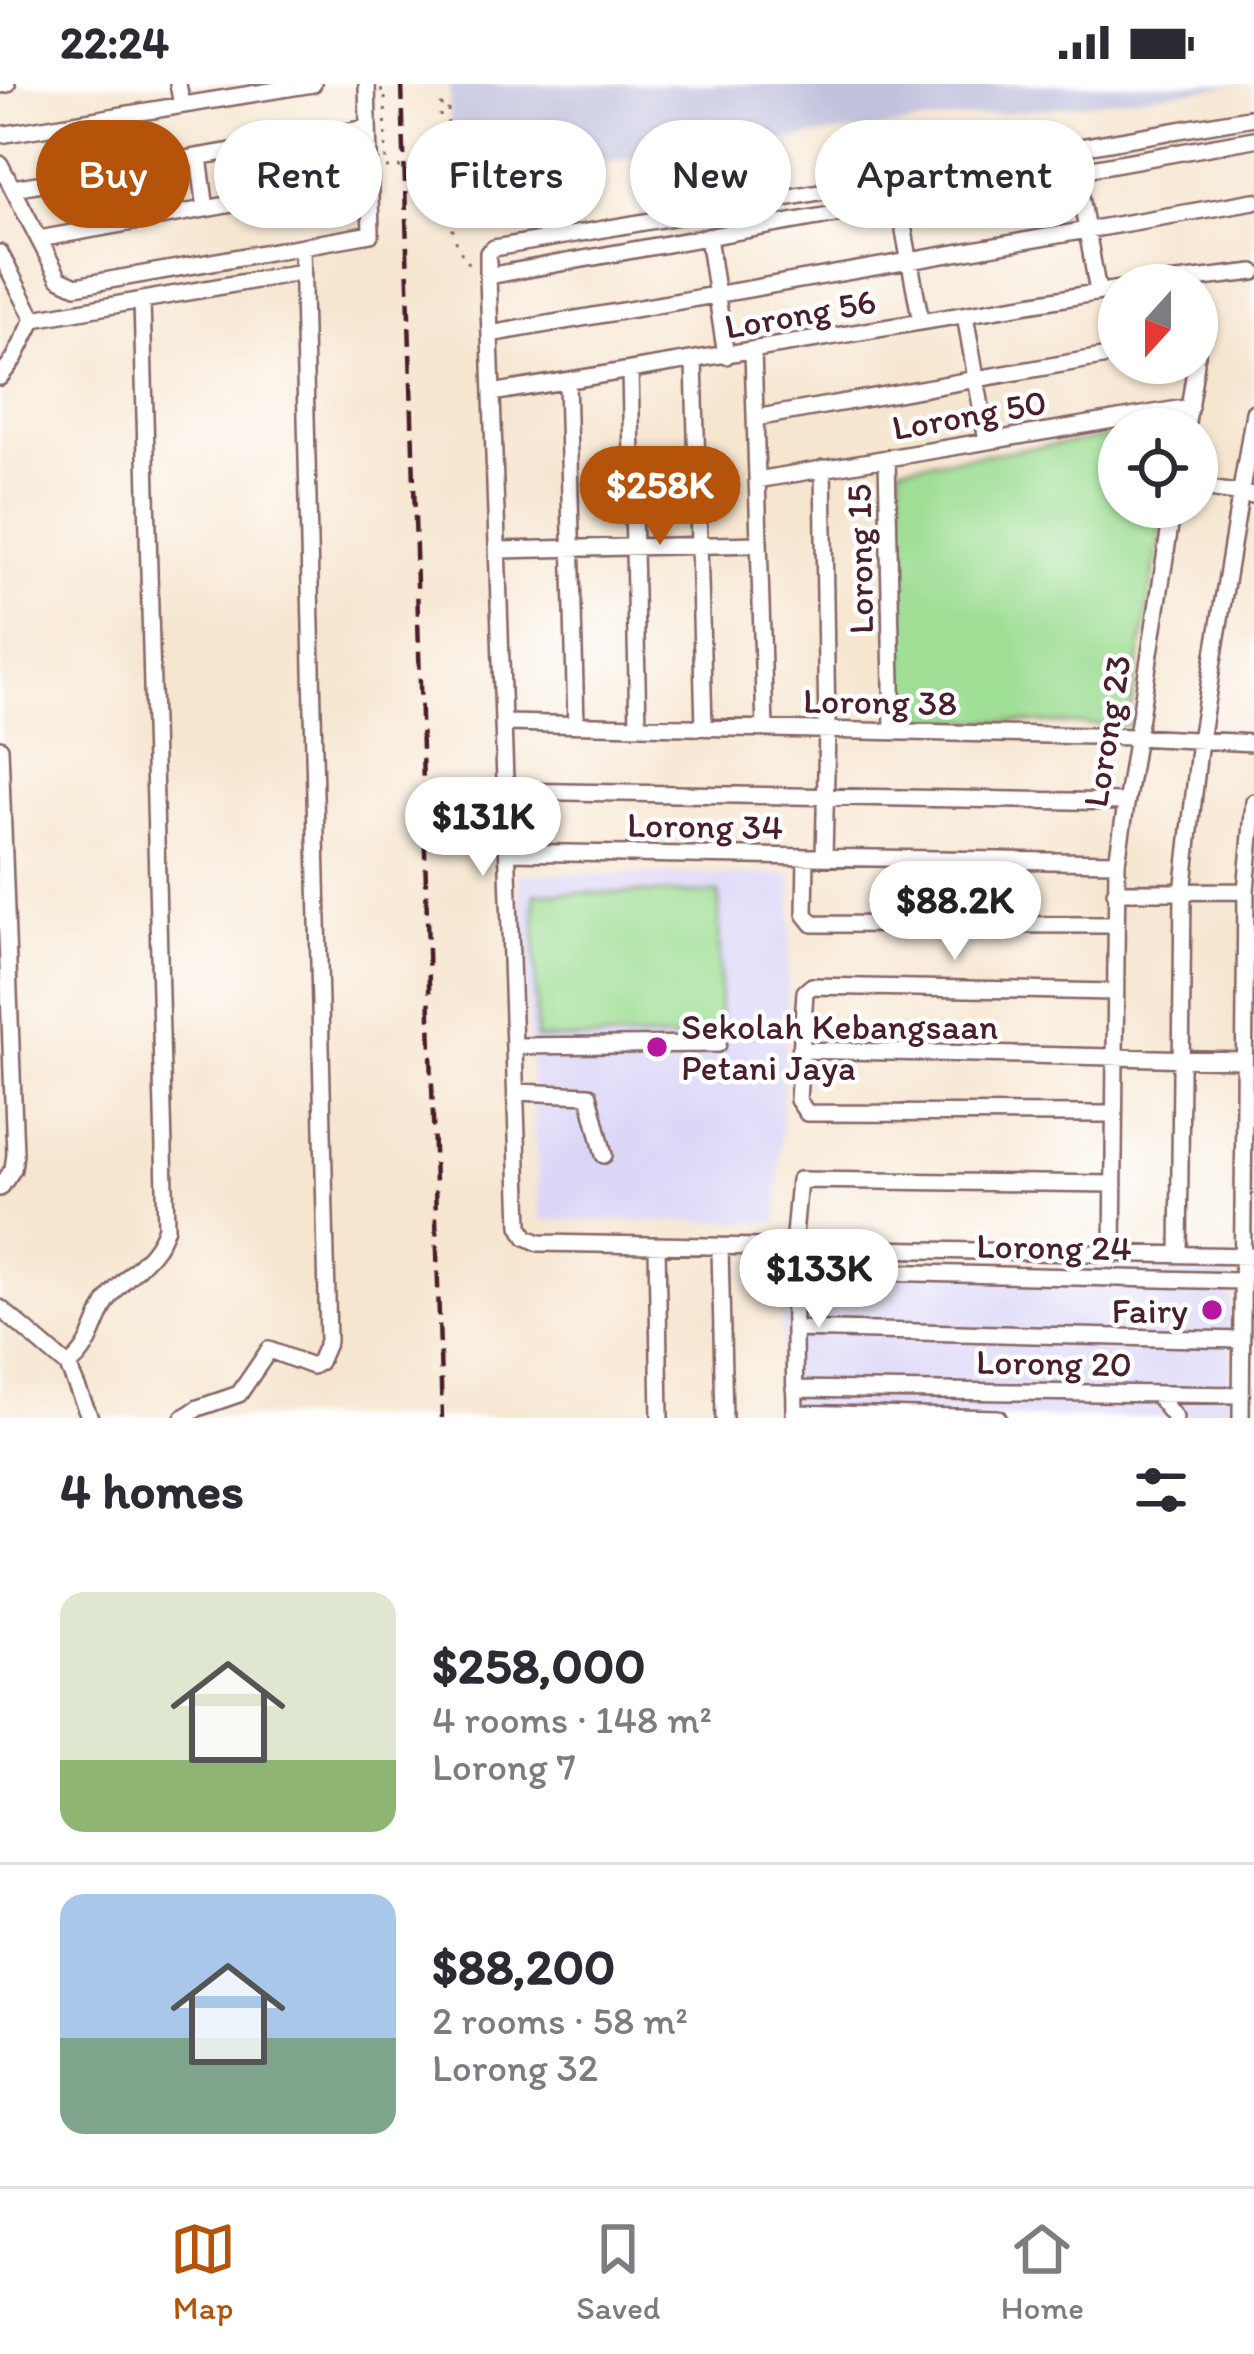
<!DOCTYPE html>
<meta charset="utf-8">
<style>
:root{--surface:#fff;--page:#f7f7f7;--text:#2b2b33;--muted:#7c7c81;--line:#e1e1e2;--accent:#b45309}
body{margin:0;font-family:Itim,sans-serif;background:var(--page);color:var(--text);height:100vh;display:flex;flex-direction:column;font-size:45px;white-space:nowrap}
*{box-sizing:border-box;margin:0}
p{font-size:39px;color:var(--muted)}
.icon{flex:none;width:66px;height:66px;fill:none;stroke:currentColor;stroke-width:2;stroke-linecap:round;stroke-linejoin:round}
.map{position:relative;height:1334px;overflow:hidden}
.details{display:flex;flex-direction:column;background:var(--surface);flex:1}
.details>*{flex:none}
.hud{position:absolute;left:36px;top:36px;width:1182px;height:108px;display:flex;gap:24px}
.needle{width:78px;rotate:201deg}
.buttons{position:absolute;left:1098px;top:180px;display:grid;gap:24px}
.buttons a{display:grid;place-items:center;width:120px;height:120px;border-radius:50%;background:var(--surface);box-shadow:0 3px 9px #0004;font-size:60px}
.price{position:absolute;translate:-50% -102px;padding:0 27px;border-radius:42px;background:#fff;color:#222;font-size:39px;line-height:78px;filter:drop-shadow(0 3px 6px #0008)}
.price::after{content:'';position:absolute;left:50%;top:72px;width:36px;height:27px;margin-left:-18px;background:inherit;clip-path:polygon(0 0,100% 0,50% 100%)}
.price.current{background:var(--accent);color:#fff}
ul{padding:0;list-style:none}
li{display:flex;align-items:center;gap:36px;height:300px;padding:0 60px}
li+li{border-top:3px solid var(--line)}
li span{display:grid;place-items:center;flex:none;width:336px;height:240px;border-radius:24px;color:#555}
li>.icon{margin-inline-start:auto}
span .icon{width:144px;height:144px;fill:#fffc;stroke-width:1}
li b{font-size:51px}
h2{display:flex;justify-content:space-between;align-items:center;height:144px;padding:0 60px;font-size:51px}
.chip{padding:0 42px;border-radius:54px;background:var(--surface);box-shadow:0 3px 9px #0004;font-size:42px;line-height:108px}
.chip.current{background:var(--accent);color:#fff}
.status{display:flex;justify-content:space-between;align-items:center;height:84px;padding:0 60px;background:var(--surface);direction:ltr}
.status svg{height:33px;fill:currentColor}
.tabs{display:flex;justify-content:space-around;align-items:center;height:168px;border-top:3px solid var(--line);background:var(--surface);font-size:33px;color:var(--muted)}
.tabs a{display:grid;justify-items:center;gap:6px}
.tabs .current{color:var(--accent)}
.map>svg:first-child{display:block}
.built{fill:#dbd6f7}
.industrial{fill:#c1c2dd}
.green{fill:#9fde94;stroke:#747e60;stroke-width:3}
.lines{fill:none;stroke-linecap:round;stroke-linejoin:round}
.minor-casing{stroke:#866565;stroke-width:20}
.path{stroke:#866565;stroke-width:3;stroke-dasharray:3 9;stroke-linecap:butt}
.minor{stroke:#fff;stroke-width:15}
.rail{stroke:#4a1f2b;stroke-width:4.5;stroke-dasharray:18 9;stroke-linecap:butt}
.path-bridge{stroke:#866565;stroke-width:3;stroke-dasharray:3 9;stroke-linecap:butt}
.poi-dot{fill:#b5179e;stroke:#fff;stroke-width:4.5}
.labels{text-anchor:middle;stroke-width:9;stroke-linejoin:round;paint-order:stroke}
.street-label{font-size:36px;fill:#4a1f2b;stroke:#fff}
.poi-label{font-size:36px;fill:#4a1f2b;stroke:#fff;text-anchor:start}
</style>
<div class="status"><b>22:24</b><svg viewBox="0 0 49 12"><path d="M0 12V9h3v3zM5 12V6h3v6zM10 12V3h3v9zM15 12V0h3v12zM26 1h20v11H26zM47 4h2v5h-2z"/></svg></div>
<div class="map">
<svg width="1254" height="1334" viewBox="0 0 1254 1334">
<rect width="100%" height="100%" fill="#fff"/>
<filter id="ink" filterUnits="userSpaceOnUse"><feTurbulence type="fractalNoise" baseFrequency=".00833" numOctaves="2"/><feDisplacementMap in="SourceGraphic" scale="24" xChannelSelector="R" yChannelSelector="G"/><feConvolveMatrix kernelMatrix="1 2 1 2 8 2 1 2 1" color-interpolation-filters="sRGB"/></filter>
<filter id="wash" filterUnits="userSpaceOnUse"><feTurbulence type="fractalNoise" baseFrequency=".004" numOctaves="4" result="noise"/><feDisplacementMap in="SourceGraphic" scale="48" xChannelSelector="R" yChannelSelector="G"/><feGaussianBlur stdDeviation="2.7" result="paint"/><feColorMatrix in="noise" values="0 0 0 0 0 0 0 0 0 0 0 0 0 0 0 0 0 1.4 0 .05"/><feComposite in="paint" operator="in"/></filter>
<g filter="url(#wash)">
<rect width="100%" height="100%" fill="#f6e6d0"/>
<!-- built -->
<path class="built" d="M519 790 793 791 777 1138 540 1136Z
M781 1177 1231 1187 1229 1334H784Z"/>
<!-- industrial -->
<path class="industrial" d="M449 0H1244L452 96Z"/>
<!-- green -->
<path class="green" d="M1119 352V423H1165L1128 642 903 634 900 382Z
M535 809H719L720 955H536Z"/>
</g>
<g filter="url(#ink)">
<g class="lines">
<!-- minor casing -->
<g class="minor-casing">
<path id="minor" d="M178 0 182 21
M0 1 7 0
M1254 33 494 164 488 169V192L520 1142 526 1153 539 1159 1254 1172
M0 51 313 0
M1072 62 1098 208
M199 73 206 125
M0 80 59 194 76 202 371 150 367 0
M13 104 368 44
M899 120 921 238
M708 153 726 272
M39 155 370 95
M0 169 34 235
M488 192 1254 55
M1143 201 1254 188
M965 231 987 357
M34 235 302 188
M1197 241V271
M490 250 1254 117
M753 268 765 645
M694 277 704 643
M630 287 638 642
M0 293 14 275 34 235
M567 297 576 641
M492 309 1119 205
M755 334 1119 270
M1186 345 1196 279
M887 374 893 647
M823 384 827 646 824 772
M757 396 1190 323
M1197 403 1254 412
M498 466 759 460
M505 639 1135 653 1254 659
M0 664 15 1070 13 1085 0 1104
M508 707 1124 718
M508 768 1117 778
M806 773 805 830 813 840 1115 841
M1115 808 1246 807
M1114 908 812 902 805 908 798 1016 807 1029 1114 1030
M514 962 718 960
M800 966 1243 976
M516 1008 589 1011 604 1071
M657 1162 660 1334
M720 1163 724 1334
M1113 1169 1117 778 1173 423
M1179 1171 1183 809 1200 656 1254 328
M793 1186 1241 1197
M0 1224 68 1282
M794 1245 1241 1256
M794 1305 1241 1311
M1156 1310 1175 1334
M794 1329 998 1334
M90 1334 68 1282C91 1266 94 1240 107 1217 125 1189 156 1176 166 1143L142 216
M183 1334 198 1324 239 1310 269 1266 312 1282 319 1278 328 1257 302 164
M795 1334 793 1162 799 1096 1114 1100
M1241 1334 1246 807 1254 718"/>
</g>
<!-- path -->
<path class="path" d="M380 7 385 6 386 84
M441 81 440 21H448C449 61 438 160 474 183
M442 121V136H449"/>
<!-- minor -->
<use href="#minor" class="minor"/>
<!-- rail -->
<path class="rail" d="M402 0 442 1334"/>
<!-- path-bridge -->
<path class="path-bridge" d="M386 84 441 81"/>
</g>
</g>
<!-- markers -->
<g class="poi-dot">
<circle cx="657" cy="963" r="12"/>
<circle cx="1212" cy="1226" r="12"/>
</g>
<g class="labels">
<!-- street labels -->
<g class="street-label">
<text transform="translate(800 229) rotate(-10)" y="13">Lorong 56</text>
<text transform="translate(969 330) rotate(-10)" y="13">Lorong 50</text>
<text transform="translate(859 475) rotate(-91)" y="13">Lorong 15</text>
<text transform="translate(880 617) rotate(1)" y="13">Lorong 38</text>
<text transform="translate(1106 647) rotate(-81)" y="13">Lorong 23</text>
<text transform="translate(705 741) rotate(1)" y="13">Lorong 34</text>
<text transform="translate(1054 1162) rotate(1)" y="13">Lorong 24</text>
<text transform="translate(1054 1278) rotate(1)" y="13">Lorong 20</text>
</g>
<!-- poi labels -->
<g class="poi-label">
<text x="681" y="955">Sekolah Kebangsaan<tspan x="681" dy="41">Petani Jaya</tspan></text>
<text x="1188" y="1239" text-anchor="end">Fairy</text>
</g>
</g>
</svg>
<div class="buttons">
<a><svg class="needle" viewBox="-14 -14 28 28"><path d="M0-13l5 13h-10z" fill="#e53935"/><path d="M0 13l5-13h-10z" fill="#7c7c81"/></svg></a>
<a><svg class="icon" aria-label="locate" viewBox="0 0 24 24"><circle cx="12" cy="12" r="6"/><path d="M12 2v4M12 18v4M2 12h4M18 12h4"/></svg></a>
</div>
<b class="price current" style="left:660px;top:464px">$258K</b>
<b class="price" style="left:483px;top:795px">$131K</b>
<b class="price" style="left:955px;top:879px">$88.2K</b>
<b class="price" style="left:819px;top:1247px">$133K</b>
<div class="hud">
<a class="chip current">Buy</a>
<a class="chip">Rent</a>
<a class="chip">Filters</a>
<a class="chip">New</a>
<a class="chip">Apartment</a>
</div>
</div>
<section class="details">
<h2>4 homes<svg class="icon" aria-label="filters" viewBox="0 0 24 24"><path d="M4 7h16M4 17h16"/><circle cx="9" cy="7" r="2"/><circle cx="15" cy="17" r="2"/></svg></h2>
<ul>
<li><span style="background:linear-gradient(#dfe7d0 70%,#8fb573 0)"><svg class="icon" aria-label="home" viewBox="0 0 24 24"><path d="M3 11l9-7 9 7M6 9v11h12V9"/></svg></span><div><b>$258,000</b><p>4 rooms · 148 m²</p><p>Lorong 7</p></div></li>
<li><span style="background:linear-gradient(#a9c7e8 60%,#7fa58c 0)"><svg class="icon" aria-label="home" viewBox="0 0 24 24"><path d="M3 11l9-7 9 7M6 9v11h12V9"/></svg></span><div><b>$88,200</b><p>2 rooms · 58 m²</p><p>Lorong 32</p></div></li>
</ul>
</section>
<nav class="tabs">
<a class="current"><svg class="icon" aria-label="map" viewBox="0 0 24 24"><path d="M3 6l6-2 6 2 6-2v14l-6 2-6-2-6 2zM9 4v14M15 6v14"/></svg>Map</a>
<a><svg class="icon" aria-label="saved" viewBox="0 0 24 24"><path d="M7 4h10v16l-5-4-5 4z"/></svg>Saved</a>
<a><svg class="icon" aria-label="home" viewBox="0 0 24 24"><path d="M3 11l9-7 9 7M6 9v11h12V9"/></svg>Home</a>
</nav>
